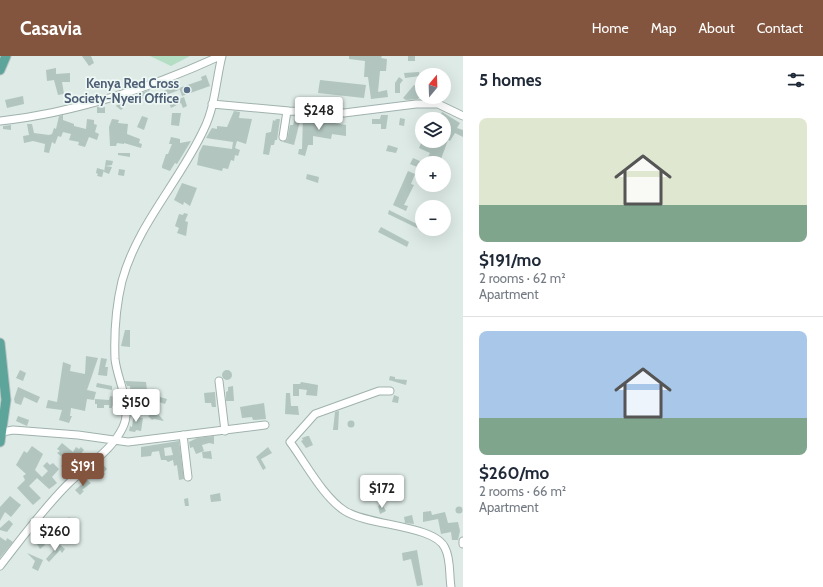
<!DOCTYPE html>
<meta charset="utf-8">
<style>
:root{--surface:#fff;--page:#f6f6f7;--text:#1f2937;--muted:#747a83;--line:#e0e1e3;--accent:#83553e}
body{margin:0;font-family:Cabin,sans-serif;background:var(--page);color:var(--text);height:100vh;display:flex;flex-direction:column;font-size:15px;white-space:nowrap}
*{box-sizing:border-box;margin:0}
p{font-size:13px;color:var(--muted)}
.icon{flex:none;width:22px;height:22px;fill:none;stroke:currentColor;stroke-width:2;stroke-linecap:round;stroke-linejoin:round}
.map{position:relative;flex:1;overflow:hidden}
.details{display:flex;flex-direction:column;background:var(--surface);width:360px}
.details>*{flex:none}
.needle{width:26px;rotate:19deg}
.fabs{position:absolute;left:415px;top:12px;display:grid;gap:8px}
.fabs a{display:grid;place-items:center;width:36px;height:36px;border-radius:50%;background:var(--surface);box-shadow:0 4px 16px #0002;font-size:20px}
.price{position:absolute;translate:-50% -34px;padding:0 9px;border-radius:4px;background:#fff;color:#222;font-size:13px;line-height:26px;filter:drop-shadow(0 1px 2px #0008)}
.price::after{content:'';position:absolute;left:50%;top:24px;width:12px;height:9px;margin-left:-6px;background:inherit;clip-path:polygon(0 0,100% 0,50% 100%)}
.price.current{background:var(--accent);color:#fff}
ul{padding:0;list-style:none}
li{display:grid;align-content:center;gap:8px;height:212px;padding:0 16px}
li+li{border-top:1px solid var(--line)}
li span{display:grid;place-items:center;height:124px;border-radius:8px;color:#555}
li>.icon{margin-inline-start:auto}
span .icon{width:72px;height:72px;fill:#fffc;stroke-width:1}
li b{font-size:17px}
h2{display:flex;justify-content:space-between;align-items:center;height:48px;padding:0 16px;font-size:17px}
header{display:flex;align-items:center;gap:24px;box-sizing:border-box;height:56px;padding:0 20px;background:var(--accent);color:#fff}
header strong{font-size:19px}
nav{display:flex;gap:22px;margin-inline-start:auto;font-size:14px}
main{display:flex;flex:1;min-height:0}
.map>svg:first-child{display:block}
.green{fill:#b3dec4}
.building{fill:#b2c5bf;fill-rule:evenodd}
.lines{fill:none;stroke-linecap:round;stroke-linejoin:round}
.minor-casing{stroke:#a0b2ae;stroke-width:9}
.major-casing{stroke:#bbc4c3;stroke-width:11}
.minor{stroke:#fff;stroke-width:7}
.major{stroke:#5da49a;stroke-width:9}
.service-dot{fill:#5c6f8a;stroke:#edf7f3;stroke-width:1.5}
.labels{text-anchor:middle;stroke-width:3.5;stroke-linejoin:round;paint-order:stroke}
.service-label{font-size:13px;font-weight:bold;fill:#4e5e75;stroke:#edf7f3;text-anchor:end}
</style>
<header>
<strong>Casavia</strong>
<nav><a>Home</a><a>Map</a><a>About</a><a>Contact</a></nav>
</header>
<main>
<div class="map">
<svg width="463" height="531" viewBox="0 0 463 531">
<rect width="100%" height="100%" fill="#ddeae6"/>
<!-- green -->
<path class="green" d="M150 0H190L171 10Z"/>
<!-- building -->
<path class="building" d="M82 0H91L94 7 89 10Z
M349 0H382L381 2 387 3 386 15H380L378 36 387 34 388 41 371 43 368 21H364L365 5 349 3Z
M408 0H415V5H408Z
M56 12V18L70 17V26H62L64 38 58 39 54 24 47 25 46 14Z
M419 16 420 20 405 22 404 17Z
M206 19 210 30 182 40 179 32 202 24 201 21Z
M399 21 403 24 400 28V37H395V27Z
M320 24 366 29 364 42 318 37Z
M178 29 179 34 166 39 164 35Z
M414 29 422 33V38L418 43 406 44 403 42Z
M149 34 151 40 140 44 138 38Z
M23 40 24 48 7 52 5 44Z
M184 41 187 50 183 52 181 47 171 52 169 47Z
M121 44 126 49 121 54 116 50Z
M97 51H105V57H97Z
M234 55 240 56 239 62 252 63 246 88 237 85 235 92 240 94 238 100 235 99 234 105 231 104 228 113 223 112 222 115 197 109 199 97 203 89 232 93 233 86 206 82 212 72 217 73V70L227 71Z
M442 56 460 67 457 72 463 74V81L455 77 450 85 448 84 441 103 443 104 441 107H425L430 97 419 92 422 85H436L442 87 451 71 444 67V63H434L436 58 440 60Z
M172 57H181L179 70 171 69Z
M63 59V64L74 68V70L86 73 87 63 94 64V68L97 69 95 76 99 78 97 84 89 81 85 91 78 89 79 86 69 84 71 78 63 76 61 81 58 80 55 88 52 86 49 97 44 96 45 88 33 85 24 87 23 80 29 79 27 68H32L34 77 49 79 52 78 54 72 56 73 59 60Z
M381 59H388L386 73H381V68H372V63H380Z
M142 60 148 62 144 74 137 71Z
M303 61 328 63V61L333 62 334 67 346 69V80L332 78 331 83 313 80V89H308L305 100 298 98 299 93H302Z
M400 62 405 63 404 70 399 69Z
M112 63 119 64 118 67 128 68 127 78 140 83 139 87 142 88 141 92 124 87V88L117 87 116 90H110L109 71Z
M276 63H280L277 84H275L274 89H271L269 99 263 98 266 77 271 76 273 64 275 65Z
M295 63 300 65 294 89 283 86 287 84 290 69H293Z
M11 69V74L3 73V70Z
M171 81 180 83V87L191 85 177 108 175 107 170 115 162 112V110L166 98H168L172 88H169Z
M388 89 398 92 396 97 386 95Z
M118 97H130V101L118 99Z
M413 102 422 106V113L410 108Z
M106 104 113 105 112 109 105 110Z
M105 110 112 111 109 118 104 116Z
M97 112 104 114 102 121 97 120 98 118 96 117Z
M119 113 125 114 124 120 118 119Z
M408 115 415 118 411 128 414 129 404 149 408 150 406 155 393 149Z
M307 118 319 121 318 127 306 123Z
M182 127 197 132 190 150 184 146 183 149 174 144Z
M389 154 419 169 417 172 388 158Z
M184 157 188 158 185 165 188 166 186 180 177 177 179 172 175 170 179 158 183 159Z
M381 171 409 186 407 191 378 176Z
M125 274H130V291L121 290Z
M86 300 98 302 87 334 96 336 94 344 87 343 85 355 71 352 70 360H72L69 367 59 364 62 354 46 352 48 344 57 346 63 306 71 309 70 315 85 318Z
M101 302 107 303 105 311H108L107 320 98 319Z
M20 314 26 317 23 325 16 322Z
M222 319a5 5 0 1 1 10 0a5 5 0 1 1-10 0Z
M390 320 395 321V323L407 324 406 329 389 324Z
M125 325 146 326 147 334H142L143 351H139L138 343H131L130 330H127Z
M301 326 318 329 317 340 306 339 307 334 299 333V340H293V328H300Z
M97 327 112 330V334L96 331Z
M233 330 234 345H226V336L228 335V331Z
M18 331 40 341 37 347 24 341 21 349 15 347 14 343Z
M215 336 216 351H212L211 347H205L204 337Z
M286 337H290L291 350H298L299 359 285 358Z
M394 339 399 341 398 347 392 346Z
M110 340 114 341 115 350H112V352H109V349H104V352H97V348H95V343L109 344Z
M160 341 167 343 165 348 159 346Z
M264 347 266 363 253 364 252 361 242 362 240 351Z
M154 353 164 365 154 363 152 364 148 360 150 359 149 357Z
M338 355H339L338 374H333L335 356Z
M134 356H138L137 361 143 362 141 375 136 374 135 376 129 375 130 370 132 371Z
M18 360 29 364 27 370 16 365Z
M347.5 368a3.5 3.5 0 1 1 7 0a3.5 3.5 0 1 1-7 0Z
M214 380V388L209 387 202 389 204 395 196 398 193 391 190 392 189 386 197 382Z
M307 380H309L313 389 306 392 301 385 303 384 302 382Z
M179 385 184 423 179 424 177 409 174 410 173 404 168 406 166 404H161L159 395 152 396 151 400 141 401V391ZM171 391 173 399 165 400 164 392Z
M62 387 73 396 76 391 79 393 81 391 84 394 72 409 71 408 65 414 61 410 66 404 57 397 60 395 57 393Z
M32 390 43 398 35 414 42 421 48 415 43 410 47 406 50 409 53 407 59 413 52 421 57 427 52 431 49 433 37 422 29 430 41 442 33 449 17 432 25 424 23 420 26 418 16 409 24 395 27 397Z
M268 391 272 397 261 403 266 412 263 414 256 401Z
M211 395 212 403 203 402 202 396Z
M101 406 107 413 104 416 105 418 99 423 94 417 99 411 98 409Z
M87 424 91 427 82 434 84 435 80 439 75 434Z
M220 437 221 445 211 446 210 439Z
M10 440 21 449 11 461 5 456 0 465V451Z
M188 442 189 450H185L184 443Z
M382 448 386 455 380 458 378 450Z
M455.5 454a3.5 3.5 0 1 1 7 0a3.5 3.5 0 1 1-7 0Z
M431 455 432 459 445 456 448 467 458 466 460 475 458 484H452L451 476 441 478 438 463 423 466V456Z
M412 459 414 468 405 467 404 461Z
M69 461 72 464 66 471 62 468Z
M9 464 13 468 7 476 0 474V472Z
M44 465 55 474 53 478 45 473 42 477 36 473Z
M0 481 6 485 7 482 13 486 0 502Z
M42 485 45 489 40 493 37 488Z
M59 488 65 493 62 497 60 494 49 506 46 503Z
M417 494 423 529 417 530 411 503 403 505 402 497Z
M27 497 43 504 38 515 32 512 35 505Z"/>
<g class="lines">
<!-- minor casing -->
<g class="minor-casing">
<path id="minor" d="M212 48 289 55 344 57 416 48H438L463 60
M0 65C74 57 153 31 220 0
M283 81 287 55
M219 325 225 375
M390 335H379L315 358 290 386C305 406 323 441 345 455 369 470 435 469 445 492 451 503 449 519 451 531
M2 376 13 374 78 379 128 386 265 369
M183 379 188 421
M463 485V488
M0 510C21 483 43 453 67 429 86 410 112 395 123 371 133 350 117 324 115 303 114 277 116 250 122 225 137 169 180 125 204 73 215 51 216 24 222 0"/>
</g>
<!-- major casing -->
<g class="major-casing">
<path id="major" d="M0 14 6 0
M0 287 6 344 0 386"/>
</g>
<!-- minor -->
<use href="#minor" class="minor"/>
<!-- major -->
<use href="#major" class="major"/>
</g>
<!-- markers -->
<circle class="service-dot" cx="187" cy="34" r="4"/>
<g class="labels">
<!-- service labels -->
<g class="service-label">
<text x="179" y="32">Kenya Red Cross<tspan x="179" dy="15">Society-Nyeri Office</tspan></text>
</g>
</g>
</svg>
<div class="fabs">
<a><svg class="needle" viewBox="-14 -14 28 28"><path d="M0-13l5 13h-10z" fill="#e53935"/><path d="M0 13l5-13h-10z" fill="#747a83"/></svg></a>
<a><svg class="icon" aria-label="layers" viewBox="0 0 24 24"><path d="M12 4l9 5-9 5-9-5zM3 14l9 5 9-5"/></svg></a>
<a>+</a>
<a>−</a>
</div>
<b class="price" style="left:319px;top:75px">$248</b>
<b class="price" style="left:136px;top:367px">$150</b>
<b class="price current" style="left:83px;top:431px">$191</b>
<b class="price" style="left:382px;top:453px">$172</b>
<b class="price" style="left:55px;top:496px">$260</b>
</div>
<section class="details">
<h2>5 homes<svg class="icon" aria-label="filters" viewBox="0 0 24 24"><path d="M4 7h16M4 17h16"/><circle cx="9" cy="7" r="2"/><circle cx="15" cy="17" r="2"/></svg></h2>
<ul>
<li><span style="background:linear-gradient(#dfe7d0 70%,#7fa58c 0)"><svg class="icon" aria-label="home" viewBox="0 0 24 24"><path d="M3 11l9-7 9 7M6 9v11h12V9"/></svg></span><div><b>$191/mo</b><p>2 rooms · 62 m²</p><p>Apartment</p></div></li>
<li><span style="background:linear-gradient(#a9c7e8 70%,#7fa58c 0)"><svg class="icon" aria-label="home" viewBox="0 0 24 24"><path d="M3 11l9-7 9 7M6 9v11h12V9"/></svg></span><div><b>$260/mo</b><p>2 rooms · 66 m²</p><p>Apartment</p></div></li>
</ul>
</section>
</main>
